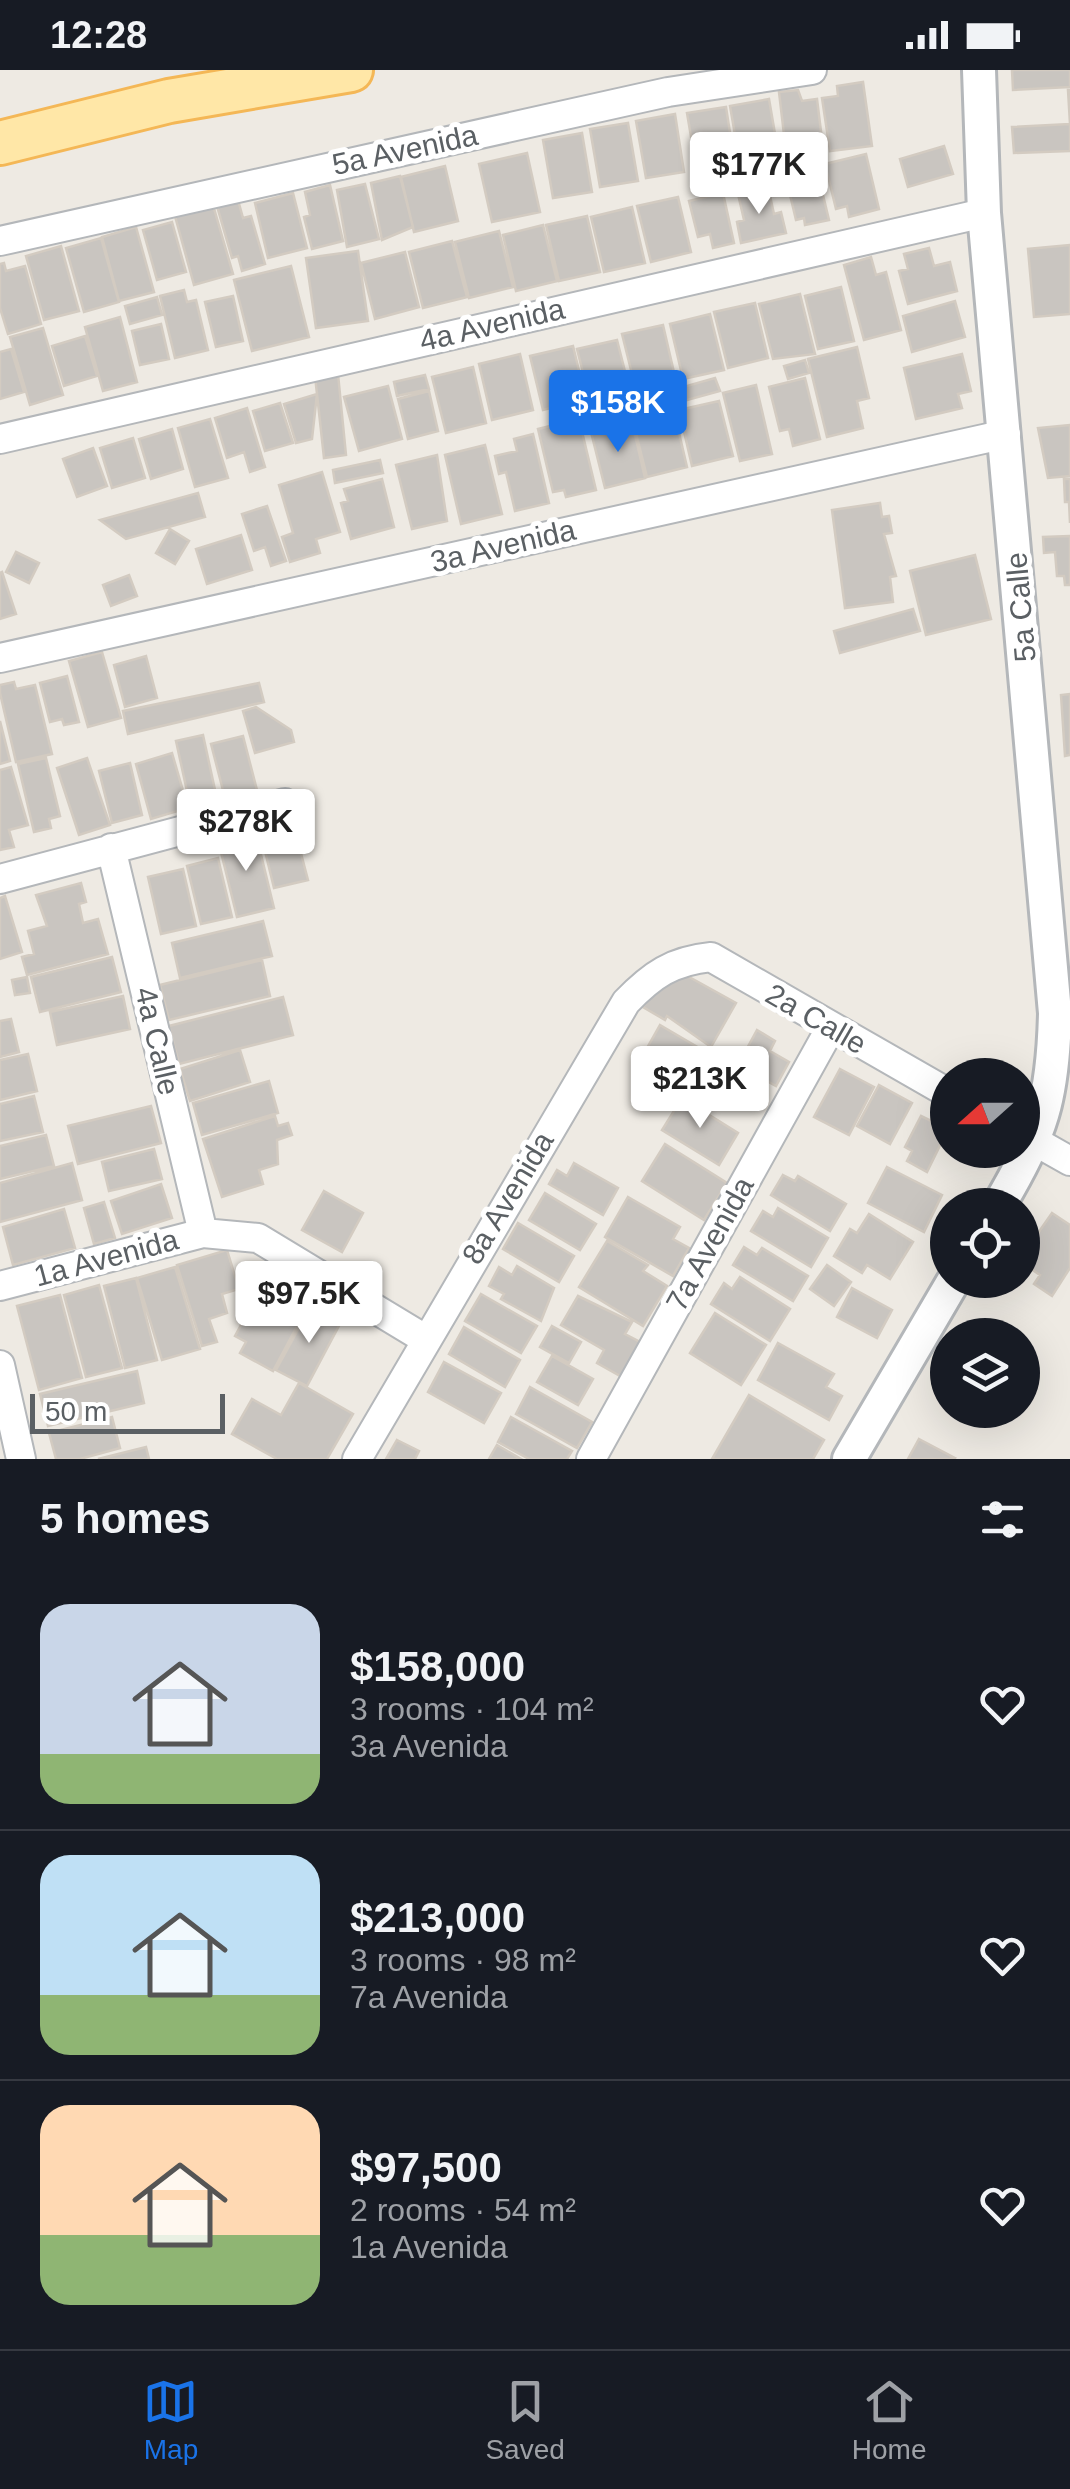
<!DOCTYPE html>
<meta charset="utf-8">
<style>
:root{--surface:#171b24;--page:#20242c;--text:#f1f3f6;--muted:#9ea1a6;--line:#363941;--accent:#1a73e8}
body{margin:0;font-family:Helvetica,sans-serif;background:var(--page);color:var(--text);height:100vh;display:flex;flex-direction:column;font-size:38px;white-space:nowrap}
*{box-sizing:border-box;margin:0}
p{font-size:32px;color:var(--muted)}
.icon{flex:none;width:55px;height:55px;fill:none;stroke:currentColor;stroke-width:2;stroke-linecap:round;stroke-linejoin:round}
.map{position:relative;height:1389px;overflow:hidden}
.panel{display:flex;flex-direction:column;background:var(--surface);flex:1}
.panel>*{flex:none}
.needle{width:65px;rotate:249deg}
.fabs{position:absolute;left:930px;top:988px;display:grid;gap:20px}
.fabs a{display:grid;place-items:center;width:110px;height:110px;border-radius:50%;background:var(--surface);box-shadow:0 10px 40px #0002;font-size:50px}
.scale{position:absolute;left:30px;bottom:25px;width:195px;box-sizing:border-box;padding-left:10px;border:5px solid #5b6064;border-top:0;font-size:28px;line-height:35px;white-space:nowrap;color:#5b6064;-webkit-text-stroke:8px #fff;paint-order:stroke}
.price{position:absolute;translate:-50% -85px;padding:0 22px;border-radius:10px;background:#fff;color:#222;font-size:32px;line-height:65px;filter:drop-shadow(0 2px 5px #0008)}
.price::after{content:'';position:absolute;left:50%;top:60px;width:30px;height:22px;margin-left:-15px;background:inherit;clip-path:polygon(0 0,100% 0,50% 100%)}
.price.active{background:var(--accent);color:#fff}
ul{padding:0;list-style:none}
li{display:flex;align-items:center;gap:30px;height:250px;padding:0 40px}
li+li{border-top:2px solid var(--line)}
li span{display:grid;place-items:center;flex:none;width:280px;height:200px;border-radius:30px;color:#555}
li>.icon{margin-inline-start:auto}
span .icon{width:120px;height:120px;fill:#fffc;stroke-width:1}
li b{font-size:42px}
h2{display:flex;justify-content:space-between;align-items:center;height:120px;padding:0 40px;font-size:42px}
.status{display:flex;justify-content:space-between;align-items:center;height:70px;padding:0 50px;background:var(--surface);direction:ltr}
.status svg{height:28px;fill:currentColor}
.tabs{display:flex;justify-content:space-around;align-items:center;height:140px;border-top:2px solid var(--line);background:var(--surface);font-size:28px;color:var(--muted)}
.tabs a{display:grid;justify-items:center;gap:5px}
.tabs .active{color:var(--accent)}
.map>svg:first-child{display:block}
.building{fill:#c9c5c0;stroke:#d3cbc1;stroke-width:2.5}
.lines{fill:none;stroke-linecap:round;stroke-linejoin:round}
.minor-casing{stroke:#b4b7ba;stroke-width:32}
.tertiary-casing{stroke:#b4b7ba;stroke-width:38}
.primary-casing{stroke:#f4b756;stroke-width:48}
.minor{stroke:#fff;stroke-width:28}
.tertiary{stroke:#fff;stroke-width:32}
.primary{stroke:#ffe7a7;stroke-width:42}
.labels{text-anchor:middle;stroke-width:10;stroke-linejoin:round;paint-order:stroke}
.street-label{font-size:30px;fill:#5b6064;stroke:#fff}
</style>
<div class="status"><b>12:28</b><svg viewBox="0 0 49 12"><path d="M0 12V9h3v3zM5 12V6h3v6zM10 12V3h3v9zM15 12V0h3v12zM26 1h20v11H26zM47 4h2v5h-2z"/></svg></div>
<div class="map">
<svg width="1070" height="1389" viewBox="0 0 1070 1389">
<rect width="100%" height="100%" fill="#eeeae3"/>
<!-- building -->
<path class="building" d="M1012 0H1070V17L1013 20Z
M863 12 872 76 830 81 822 28 838 26 837 16Z
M798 20 802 31 817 29 824 86 787 90 779 22Z
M1068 20H1070V81L1014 83 1012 57 1070 54Z
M769 29 779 87 740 94 730 36Z
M726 37 735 95 697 102 687 43Z
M675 44 684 102 646 108 636 51Z
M628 53 638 111 600 117 590 59Z
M582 63 592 122 553 128 543 70Z
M944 76 953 104 908 117 900 89Z
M527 83 540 142 492 152 479 94Z
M866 84 879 139 849 147 847 136 836 139 825 94Z
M445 96 458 151 414 162 401 107Z
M817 100 829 150 805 155 804 148 796 150 786 108Z
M400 106 413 157 382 170 371 113Z
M365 114 379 169 347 177 337 120Z
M330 115 343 171 312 179 304 147 310 145 305 122Z
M768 117 774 144 781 142 786 163 741 173 737 152 744 150 738 124Z
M293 123 307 178 268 188 255 133Z
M723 123 734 173 713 178 710 164 698 167 689 131Z
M678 127 691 182 651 192 637 136Z
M238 130 243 148 251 146 265 194 242 201 238 186 232 188 217 136Z
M213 135 233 204 194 215 175 146Z
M632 137 645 193 604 202 591 147Z
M587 146 600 202 559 211 546 155Z
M172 152 186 202 157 210 143 160Z
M543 155 557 211 516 221 503 165Z
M136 157 154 222 119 231 102 167Z
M499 161 513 217 469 228 455 172Z
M101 168 119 232 84 242 66 178Z
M452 171 467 227 423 238 409 182Z
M1070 175V244L1034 247 1028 179Z
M61 176 79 241 44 250 26 186Z
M929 178 934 196 950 192 957 221 908 234 899 201 908 199 904 184Z
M358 181 368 251 316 258 306 188Z
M405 182 419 237 375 249 361 193Z
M871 187 876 205 886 202 901 260 864 270 844 195Z
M4 193 6 201 25 196 41 254 8 264 0 238V194Z
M291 196 309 267 252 281 234 210Z
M841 217 854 271 818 279 805 226Z
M184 220 187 232 196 230 208 280 175 288 160 226Z
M800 224 815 284 773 289 759 234Z
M233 226 243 271 216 277 205 232Z
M157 227 162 245 130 254 125 236Z
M955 231 965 267 912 282 903 246Z
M755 233 768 288 728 298 714 242Z
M710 244 724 300 683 309 670 254Z
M120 247 137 312 103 321 85 257Z
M161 254 169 289 140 295 132 261Z
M663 255 676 311 636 320 622 264Z
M43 258 63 325 30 335 10 267Z
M85 266 97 306 64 316 52 276Z
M617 270 630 321 590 331 577 279Z
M573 276 586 329 543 340 530 286Z
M857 277 869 328 857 331 863 358 827 367 808 289Z
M11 279 24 322 0 329V282Z
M520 284 533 340 492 350 479 294Z
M962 284 971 321 958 324 962 338 916 349 904 298Z
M805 290 809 303 788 309 784 296Z
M473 297 486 353 446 363 432 307Z
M338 304 346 385 324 388 315 306Z
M425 305 429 319 397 326 394 312Z
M715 308 720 321 680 332 676 319Z
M805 308 820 369 793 376 789 359 780 361 769 317Z
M756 315 772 384 740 391 723 323Z
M388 316 402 369 359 381 344 327Z
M668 317 672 335 636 343 632 326Z
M429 321 438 361 408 369 398 329Z
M317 324 312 369 296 373 284 334Z
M625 326 631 347 592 356 587 335Z
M719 331 733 386 692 396 679 340Z
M280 333 293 373 265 381 253 341Z
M247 338 265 397 250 402 244 382 227 388 215 348Z
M674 341 687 397 647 407 633 351Z
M210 349 228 408 195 417 178 358Z
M579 349 596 420 566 427 564 420 553 422 538 359Z
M632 352 645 408 605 418 591 362Z
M1070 355V406L1048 408 1038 358Z
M172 359 183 399 151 409 139 369Z
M533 364 549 433 515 441 506 402 499 404 495 386 517 381 514 369Z
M133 368 145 408 112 418 100 378Z
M485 375 502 444 461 454 445 385Z
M93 378 107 416 77 427 63 389Z
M437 385 447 451 412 459 396 395Z
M380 390 383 403 335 413 333 400Z
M322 402 340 462 316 469 320 483 290 492 282 467 293 463 279 415Z
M382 409 394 457 351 469 341 433 348 431 344 419Z
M1064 409H1070V453L1069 432H1065Z
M198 423 205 447 126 469 100 450Z
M880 433 882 447 889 446 892 463 884 464 896 506 890 507 893 532 845 538 832 440Z
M267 436 286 491 271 496 265 477 254 481 242 444Z
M170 459 189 471 175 494 156 483Z
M241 465 252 500 207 514 196 479Z
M1070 466V515H1065L1064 506H1057L1055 482 1044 483 1043 467Z
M16 482 39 493 29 513 6 502Z
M975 485 991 549 926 565 910 501Z
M2 502 16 544 0 549V503Z
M129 505 137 526 111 536 103 515Z
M913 539 920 561 840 583 834 561Z
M102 582 121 648 88 657 69 591Z
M146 586 157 628 125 637 114 595Z
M67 606 79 652 64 655 62 649 50 652 40 613Z
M14 612 16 619 35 615 52 684 16 692 0 623V615Z
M259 613 264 632 128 664 123 641Z
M1070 624V685L1065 686 1061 625Z
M256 637 291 660 294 672 255 683 243 641Z
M0 651 10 691 0 694Z
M203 665 217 729 190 735 176 671Z
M243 666 258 724 226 732 211 674Z
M172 683 188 738 151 749 136 694Z
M46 688 60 746 49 749 51 758 34 762 18 694Z
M87 688 110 755 79 765 57 698Z
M130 693 142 745 112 753 99 701Z
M11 697 28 755 9 760 14 777 0 780V700Z
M255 760 274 838 237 847 218 770Z
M297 768 308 810 274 818 264 777Z
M218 788 232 847 201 854 187 796Z
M183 799 196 856 161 864 148 807Z
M81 813 86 832 79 834 83 853 98 849 108 884 27 905 22 887 34 884 28 861 47 856 36 825Z
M5 826 22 882 0 889V828Z
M263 851 272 886 180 908 172 873Z
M112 887 121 922 40 942 31 907Z
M262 890 270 926 169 950 160 915Z
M682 903 736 933 711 977 667 946 665 950 643 937 659 914Z
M27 907 30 923 15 925 12 910Z
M123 926 130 959 57 975 50 942Z
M283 927 293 965 179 994 169 956Z
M11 949 19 982 0 987V951Z
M660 955 699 978 676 1017 638 994Z
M757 960 775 971 770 981 789 992 776 1016 738 995Z
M240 980 250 1012 190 1031 180 999Z
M28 984 37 1021 0 1030V990Z
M840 999 874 1017 849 1065 814 1047Z
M269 1011 278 1043 202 1065 193 1033Z
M879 1015 912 1033 890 1074 857 1056Z
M34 1026 43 1062 0 1071V1034Z
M682 1028 738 1063 719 1095 662 1060Z
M151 1036 161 1073 78 1094 68 1056Z
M275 1046 278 1056 288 1053 292 1065 277 1070 278 1094 259 1100 263 1114 222 1127 203 1069Z
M921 1046 948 1059 927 1102 907 1091 912 1081 905 1077Z
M46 1065 54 1096 0 1109V1076Z
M665 1074 727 1113 704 1150 642 1111Z
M154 1079 162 1109 109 1121 102 1092Z
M72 1093 82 1130 0 1152V1113Z
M574 1093 618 1118 603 1145 549 1114 557 1100 567 1106Z
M887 1097 942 1125 924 1162 868 1133Z
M783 1105 795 1111 798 1106 846 1134 830 1161 771 1125Z
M161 1114 172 1148 122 1164 111 1131Z
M324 1121 363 1143 342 1182 302 1160Z
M545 1123 596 1154 580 1180 529 1150Z
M628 1127 680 1157 673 1169 689 1178 673 1206 605 1167Z
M104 1132 115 1168 94 1174 84 1138Z
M778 1138 828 1168 811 1197 751 1161 763 1141 773 1147Z
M64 1139 75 1178 13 1195 3 1157Z
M1052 1143 1070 1155V1198L1052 1226 1034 1214 1040 1205 1031 1199 1022 1212 1019 1210 1022 1186Z
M869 1144 913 1172 890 1209 867 1195 862 1203 834 1186 850 1159 857 1163Z
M518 1153 574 1186 559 1212 503 1179Z
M607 1171 648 1195 643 1201 667 1216 643 1256 579 1217Z
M744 1177 757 1185 762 1178 808 1206 793 1231 733 1195Z
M227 1180 239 1219 222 1224 227 1243 209 1249 217 1272 202 1276 177 1195Z
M827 1195 851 1212 834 1236 810 1219Z
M517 1196 554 1218 541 1251 501 1229 504 1224 489 1216 499 1197 512 1205Z
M175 1197 200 1279 162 1290 137 1208Z
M253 1199 311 1230 273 1301 240 1283 246 1272 235 1266 258 1224 244 1216Z
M740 1207 790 1239 770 1271 711 1234 724 1213 732 1219Z
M136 1208 157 1290 125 1298 104 1216Z
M99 1215 122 1298 86 1307 64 1225Z
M852 1218 892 1240 877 1268 837 1247Z
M481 1224 537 1256 521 1283 465 1251Z
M60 1225 82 1308 39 1320 17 1236Z
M578 1226 632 1252 625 1264 642 1273 622 1307 597 1293 604 1280 561 1255Z
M311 1236 341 1252 307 1316 276 1300Z
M715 1243 766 1275 741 1315 690 1283Z
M552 1256 581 1272 569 1293 540 1277Z
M464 1257 520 1290 505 1317 449 1284Z
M778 1273 834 1304 826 1317 842 1326 829 1350 758 1310Z
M552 1286 593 1309 578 1335 537 1312Z
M444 1292 501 1323 484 1353 428 1322Z
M137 1301 144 1333 48 1356 40 1324Z
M299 1313 353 1344 327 1389H277L232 1364 252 1329 281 1345Z
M530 1317 592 1352 577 1378 516 1344Z
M749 1325 824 1370 813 1389H712Z
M112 1347 120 1378 80 1389H56L49 1363Z
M511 1347 572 1381 567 1389H529L498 1372Z
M919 1369 955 1388 954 1389H908Z
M397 1370 419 1381 415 1389H386Z
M497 1375 521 1389H489Z
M146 1377 149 1389H98Z"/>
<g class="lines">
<!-- minor casing -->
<g class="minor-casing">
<path id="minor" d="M0 171 668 22 812 0
M0 369 984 143
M0 588 1006 364
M111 778 203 1163
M0 809 285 733
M1022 1064 1070 1091
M0 1216 203 1163 258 1168 425 1269
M0 1295 21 1389
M357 1389 626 932C652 905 672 891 711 887L948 1023
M591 1389 830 959"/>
</g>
<!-- tertiary casing -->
<g class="tertiary-casing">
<path id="tertiary" d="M979 0 984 143 1055 943C1053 1029 1042 1062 999 1135
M849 1389 954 1210"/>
</g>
<!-- primary casing -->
<g class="primary-casing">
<path id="primary" d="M0 73 169 31 351 0"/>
</g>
<!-- minor -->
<use href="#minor" class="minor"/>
<!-- tertiary -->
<use href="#tertiary" class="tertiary"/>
<!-- primary -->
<use href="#primary" class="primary"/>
</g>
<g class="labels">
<!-- street labels -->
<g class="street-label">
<text transform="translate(405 80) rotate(-12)" y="10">5a Avenida</text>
<text transform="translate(492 255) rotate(-13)" y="10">4a Avenida</text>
<text transform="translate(503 476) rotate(-13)" y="10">3a Avenida</text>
<text transform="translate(1021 537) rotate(-95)" y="10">5a Calle</text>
<text transform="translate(816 949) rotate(30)" y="10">2a Calle</text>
<text transform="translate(157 971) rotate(77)" y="10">4a Calle</text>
<text transform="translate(508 1128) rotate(-59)" y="10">8a Avenida</text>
<text transform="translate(710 1174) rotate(-61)" y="10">7a Avenida</text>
<text transform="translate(106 1188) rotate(-15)" y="10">1a Avenida</text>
</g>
</g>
</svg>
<div class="fabs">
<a><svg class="needle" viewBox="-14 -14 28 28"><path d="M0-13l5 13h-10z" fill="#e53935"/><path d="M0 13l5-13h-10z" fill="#9ea1a6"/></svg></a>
<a><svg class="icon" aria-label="locate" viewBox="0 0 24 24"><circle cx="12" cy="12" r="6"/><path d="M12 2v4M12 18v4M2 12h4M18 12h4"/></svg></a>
<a><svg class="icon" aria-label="layers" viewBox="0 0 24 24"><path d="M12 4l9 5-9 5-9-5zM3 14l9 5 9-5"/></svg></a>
</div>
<div class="scale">50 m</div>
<b class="price" style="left:759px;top:147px">$177K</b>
<b class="price active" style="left:618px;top:385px">$158K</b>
<b class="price" style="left:246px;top:804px">$278K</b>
<b class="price" style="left:700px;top:1061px">$213K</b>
<b class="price" style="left:309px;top:1276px">$97.5K</b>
</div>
<section class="panel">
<h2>5 homes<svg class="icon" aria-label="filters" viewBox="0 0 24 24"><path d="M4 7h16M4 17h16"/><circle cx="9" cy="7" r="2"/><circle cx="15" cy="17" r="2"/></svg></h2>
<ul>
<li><span style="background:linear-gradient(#c9d6e8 75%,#8fb573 0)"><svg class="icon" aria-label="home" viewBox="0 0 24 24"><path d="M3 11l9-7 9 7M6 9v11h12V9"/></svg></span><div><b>$158,000</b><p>3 rooms · 104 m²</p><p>3a Avenida</p></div><svg class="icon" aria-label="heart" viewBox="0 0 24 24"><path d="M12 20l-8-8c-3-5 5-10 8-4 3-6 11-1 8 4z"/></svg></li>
<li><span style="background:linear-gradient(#bfe0f5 70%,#8fb573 0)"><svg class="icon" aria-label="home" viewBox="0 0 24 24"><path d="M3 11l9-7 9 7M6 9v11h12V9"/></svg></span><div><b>$213,000</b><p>3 rooms · 98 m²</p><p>7a Avenida</p></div><svg class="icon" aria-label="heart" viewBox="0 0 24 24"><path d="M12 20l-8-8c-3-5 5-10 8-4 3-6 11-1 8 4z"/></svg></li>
<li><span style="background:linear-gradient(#ffd9b3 65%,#8fb573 0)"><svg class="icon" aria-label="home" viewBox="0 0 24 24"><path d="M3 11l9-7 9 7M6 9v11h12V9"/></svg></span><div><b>$97,500</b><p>2 rooms · 54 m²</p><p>1a Avenida</p></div><svg class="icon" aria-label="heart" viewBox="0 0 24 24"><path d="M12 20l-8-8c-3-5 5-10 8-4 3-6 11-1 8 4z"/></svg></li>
</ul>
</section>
<nav class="tabs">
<a class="active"><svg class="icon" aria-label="map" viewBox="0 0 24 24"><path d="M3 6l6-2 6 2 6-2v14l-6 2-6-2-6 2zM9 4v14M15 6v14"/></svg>Map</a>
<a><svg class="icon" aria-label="saved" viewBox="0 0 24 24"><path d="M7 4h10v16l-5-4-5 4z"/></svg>Saved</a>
<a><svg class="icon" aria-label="home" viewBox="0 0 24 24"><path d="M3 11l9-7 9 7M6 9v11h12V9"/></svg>Home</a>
</nav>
